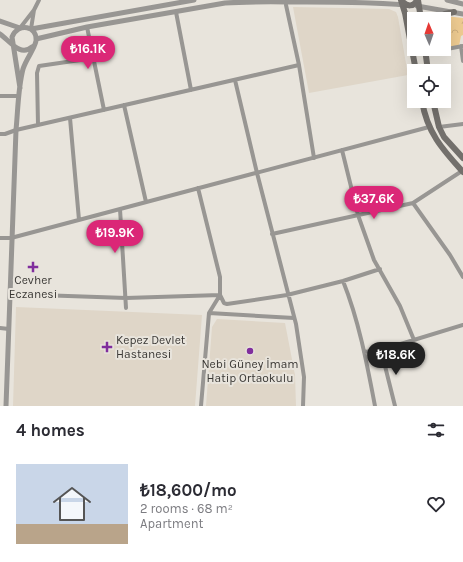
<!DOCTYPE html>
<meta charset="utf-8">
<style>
:root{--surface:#fff;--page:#f7f7f7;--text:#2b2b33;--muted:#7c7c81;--line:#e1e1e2;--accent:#db2777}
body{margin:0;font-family:Karla,sans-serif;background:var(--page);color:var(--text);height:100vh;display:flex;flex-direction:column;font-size:15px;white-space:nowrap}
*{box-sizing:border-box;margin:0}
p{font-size:13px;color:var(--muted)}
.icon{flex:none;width:22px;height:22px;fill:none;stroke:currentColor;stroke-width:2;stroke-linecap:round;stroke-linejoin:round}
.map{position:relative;height:406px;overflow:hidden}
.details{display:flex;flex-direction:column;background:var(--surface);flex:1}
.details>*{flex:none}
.needle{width:26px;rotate:358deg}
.controls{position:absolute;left:407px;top:12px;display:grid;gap:8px}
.controls a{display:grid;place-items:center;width:44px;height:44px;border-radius:0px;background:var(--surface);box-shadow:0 4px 16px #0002;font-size:20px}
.price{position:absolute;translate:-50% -34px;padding:0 9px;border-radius:14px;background:var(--accent);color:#fff;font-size:13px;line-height:26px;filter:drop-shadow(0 1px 2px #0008)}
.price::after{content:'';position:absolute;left:50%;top:24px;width:12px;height:9px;margin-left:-6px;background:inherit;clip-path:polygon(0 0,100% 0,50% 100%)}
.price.current{background:#222;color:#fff}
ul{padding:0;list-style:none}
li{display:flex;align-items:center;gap:12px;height:100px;padding:0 16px}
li+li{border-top:1px solid var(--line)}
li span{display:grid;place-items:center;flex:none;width:112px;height:80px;border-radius:0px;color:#555}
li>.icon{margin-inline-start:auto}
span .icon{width:48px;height:48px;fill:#fffc;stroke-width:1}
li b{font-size:17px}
h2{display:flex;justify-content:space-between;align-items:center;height:48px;padding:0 16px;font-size:17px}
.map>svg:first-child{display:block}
.built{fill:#dfd6c8}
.park{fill:url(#park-crowns)}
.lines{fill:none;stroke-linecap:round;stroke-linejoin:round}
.minor{stroke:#989693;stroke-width:4}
.tertiary{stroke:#989693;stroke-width:5}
.secondary{stroke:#73706c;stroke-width:6}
.poi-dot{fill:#802e9d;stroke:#e8e4dc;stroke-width:1.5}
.labels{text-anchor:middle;stroke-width:4;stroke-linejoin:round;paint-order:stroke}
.poi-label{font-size:12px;fill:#3a3835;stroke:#e8e4dc}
</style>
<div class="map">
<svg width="463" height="406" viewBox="0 0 463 406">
<defs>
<pattern id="park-crowns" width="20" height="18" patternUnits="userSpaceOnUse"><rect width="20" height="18" fill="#eecb91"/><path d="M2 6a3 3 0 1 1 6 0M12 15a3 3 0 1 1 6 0" fill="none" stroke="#cdaf7e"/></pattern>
</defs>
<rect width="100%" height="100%" fill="#e8e4dc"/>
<!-- built -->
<path class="built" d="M293 7 389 9 396 12 398 17 408 75 309 93Z
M16 307 202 315 195 406H13Z
M217 319 285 323 295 375 296 406H206L212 327Z"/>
<!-- park -->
<path class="park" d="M445 16 463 18V35L461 36 459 46 444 47V19H441Z"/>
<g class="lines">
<!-- minor -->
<path class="minor" d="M286 5 299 65 314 158
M34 10 39 0
M176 12 191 90
M87 27 104 110
M20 28 34 10 31 29
M461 46 463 61
M426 53 463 46
M235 80 257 173 296 324 304 377 303 406
M0 96H19
M124 105 146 202
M70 118 79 220
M38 125 37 73 39 66 94 58
M439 127 463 124
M0 134H5L16 130 299 65
M342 150 358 215 374 260 400 306 414 340
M198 188 220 277V295L209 313 201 406
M413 203 450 255 463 277
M120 209 126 308
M272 234 413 203 462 171
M0 238H11L429 127
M343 281C359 321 367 364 375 406
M10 294 126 298 220 295 224 303 227 304 287 295 343 281 380 269
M209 313 294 318
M0 328 9 329
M381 350 395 406
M364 352 381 350 463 325"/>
<!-- tertiary -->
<path class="tertiary" d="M447 0 463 4
M417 6 463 14
M0 21 20 28
M31 29 194 0
M0 34C10 41 20 57 32 47
M36 39 87 27 225 3C252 1 280 2 307 2 340 2 373 2 405 5
M6 406 16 130C18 110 18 88 23 69 26 59 34 50 36 41 38 26 18 22 12 37L20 88"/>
<!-- secondary -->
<path class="secondary" d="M401 0 405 13 416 71
M418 0 421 19
M402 1C407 7 414 7 417 0
M435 19 445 14 454 12
M425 49 428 71
M422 101C427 132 442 149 463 172
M433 101 439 127 444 137 463 158"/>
</g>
<!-- markers -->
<g class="poi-dot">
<path d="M31 261h4v4h4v4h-4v4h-4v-4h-4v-4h4z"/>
<path d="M105 341h4v4h4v4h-4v4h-4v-4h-4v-4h4z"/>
<circle cx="250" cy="351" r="4"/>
</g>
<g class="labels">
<!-- poi labels -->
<g class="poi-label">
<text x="33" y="284">Cevher<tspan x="33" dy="14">Eczanesi</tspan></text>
<text x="116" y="344" text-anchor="start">Kepez Devlet<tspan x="116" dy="14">Hastanesi</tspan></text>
<text x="250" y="368">Nebi Güney İmam<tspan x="250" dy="14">Hatip Ortaokulu</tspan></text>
</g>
</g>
</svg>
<div class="controls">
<a><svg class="needle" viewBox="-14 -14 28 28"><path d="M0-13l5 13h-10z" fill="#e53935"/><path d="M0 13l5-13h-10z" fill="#7c7c81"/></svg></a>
<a><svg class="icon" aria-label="locate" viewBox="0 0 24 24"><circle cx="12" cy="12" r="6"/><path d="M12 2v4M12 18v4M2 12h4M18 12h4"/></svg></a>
</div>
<b class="price" style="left:88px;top:70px">₺16.1K</b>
<b class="price" style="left:374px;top:220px">₺37.6K</b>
<b class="price" style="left:115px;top:254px">₺19.9K</b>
<b class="price current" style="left:396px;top:376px">₺18.6K</b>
</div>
<section class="details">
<h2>4 homes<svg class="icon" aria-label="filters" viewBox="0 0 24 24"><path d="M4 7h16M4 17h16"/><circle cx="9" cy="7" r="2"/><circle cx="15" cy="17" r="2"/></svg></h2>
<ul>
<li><span style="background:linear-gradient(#c9d6e8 75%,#b9a48a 0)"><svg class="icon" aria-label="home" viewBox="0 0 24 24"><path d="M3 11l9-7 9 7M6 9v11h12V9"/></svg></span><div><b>₺18,600/mo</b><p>2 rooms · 68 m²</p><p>Apartment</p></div><svg class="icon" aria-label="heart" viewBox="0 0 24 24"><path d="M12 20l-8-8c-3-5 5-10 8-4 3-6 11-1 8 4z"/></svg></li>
</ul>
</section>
